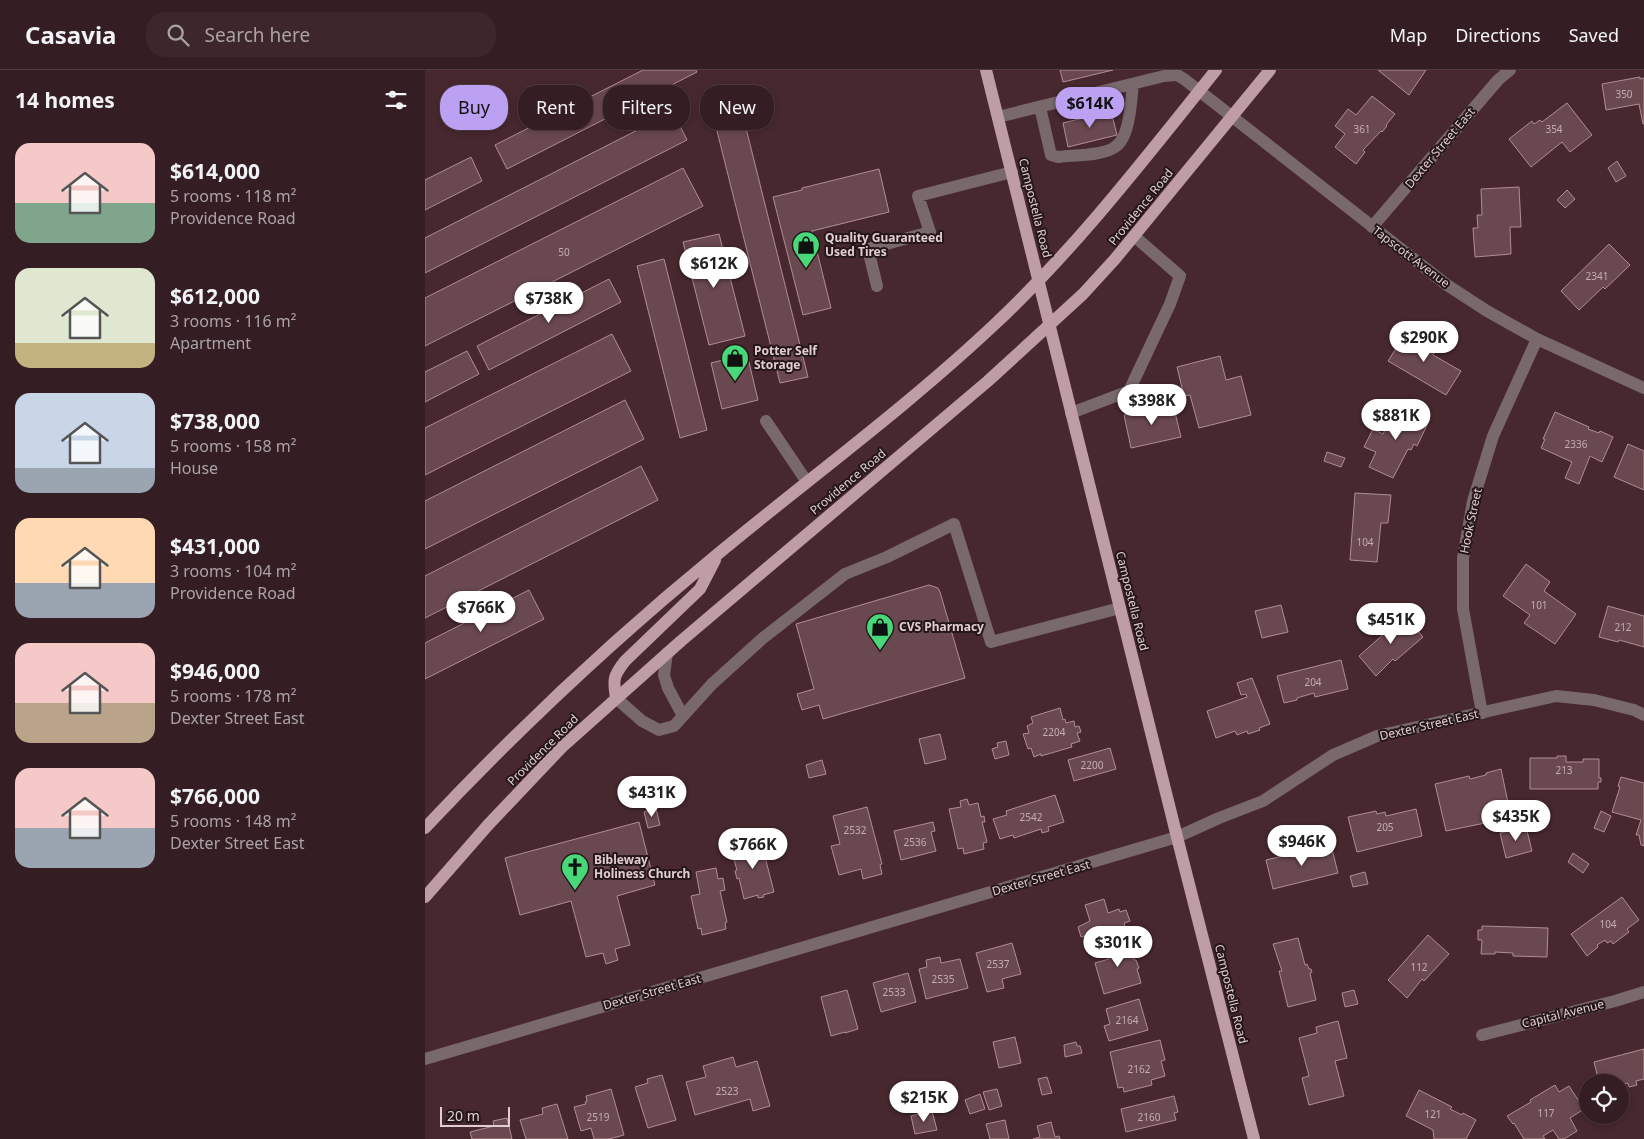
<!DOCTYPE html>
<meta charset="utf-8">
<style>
:root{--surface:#351e23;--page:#3d272b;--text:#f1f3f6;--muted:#aaa2a6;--line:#4f3c41;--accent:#bca0f2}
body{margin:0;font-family:"Noto Sans",sans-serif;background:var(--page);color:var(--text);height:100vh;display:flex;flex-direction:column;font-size:19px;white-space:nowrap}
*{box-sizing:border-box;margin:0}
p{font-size:16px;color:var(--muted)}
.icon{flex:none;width:28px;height:28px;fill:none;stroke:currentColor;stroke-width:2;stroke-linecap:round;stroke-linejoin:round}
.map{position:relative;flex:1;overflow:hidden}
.drawer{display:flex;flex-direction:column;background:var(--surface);width:425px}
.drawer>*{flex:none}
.guide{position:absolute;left:15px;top:15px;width:475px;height:45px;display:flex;gap:10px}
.buttons{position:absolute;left:1154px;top:1004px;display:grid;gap:10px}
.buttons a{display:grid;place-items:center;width:50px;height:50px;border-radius:50%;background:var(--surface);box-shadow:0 2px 8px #0003,0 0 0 1px var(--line);font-size:25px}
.scale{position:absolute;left:15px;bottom:12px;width:70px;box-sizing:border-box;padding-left:5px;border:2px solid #e2cdd1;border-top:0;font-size:14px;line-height:18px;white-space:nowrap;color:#e2cdd1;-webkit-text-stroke:4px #241619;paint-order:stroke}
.price{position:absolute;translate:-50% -42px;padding:0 11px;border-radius:18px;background:#fff;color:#222;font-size:16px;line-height:32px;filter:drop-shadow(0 1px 2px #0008)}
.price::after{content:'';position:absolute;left:50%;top:30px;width:15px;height:11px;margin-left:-8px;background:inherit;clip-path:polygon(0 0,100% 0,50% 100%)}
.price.on{background:var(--accent);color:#111}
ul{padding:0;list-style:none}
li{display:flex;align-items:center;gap:15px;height:125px;padding:0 15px}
li span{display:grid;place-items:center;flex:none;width:140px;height:100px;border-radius:15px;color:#555}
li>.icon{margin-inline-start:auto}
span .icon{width:60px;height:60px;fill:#fffc;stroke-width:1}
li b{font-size:21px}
h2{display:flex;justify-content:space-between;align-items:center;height:60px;padding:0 15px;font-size:21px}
.pill{padding:0 18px;border-radius:20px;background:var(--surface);box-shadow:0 2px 8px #0003,0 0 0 1px var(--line);font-size:18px;line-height:45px}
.pill.on{background:var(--accent);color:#111}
header{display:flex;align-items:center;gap:30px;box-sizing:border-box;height:70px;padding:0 25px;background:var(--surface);border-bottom:1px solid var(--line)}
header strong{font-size:24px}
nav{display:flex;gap:28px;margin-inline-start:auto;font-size:18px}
.search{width:350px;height:45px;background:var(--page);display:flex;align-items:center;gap:12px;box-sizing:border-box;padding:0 18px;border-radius:20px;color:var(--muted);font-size:19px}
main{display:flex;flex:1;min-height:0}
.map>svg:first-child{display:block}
.building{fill:#6a484f;stroke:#b38c94}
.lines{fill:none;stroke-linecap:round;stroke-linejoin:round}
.minor{stroke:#79696c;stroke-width:12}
.major{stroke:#bf9da4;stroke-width:12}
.labels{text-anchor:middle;stroke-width:4;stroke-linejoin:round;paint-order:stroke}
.number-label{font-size:10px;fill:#c4acb0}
.street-label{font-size:12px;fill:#e2cdd1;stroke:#241619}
.poi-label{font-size:12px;font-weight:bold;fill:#e2cdd1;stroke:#241619;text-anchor:start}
</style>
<header>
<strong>Casavia</strong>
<div class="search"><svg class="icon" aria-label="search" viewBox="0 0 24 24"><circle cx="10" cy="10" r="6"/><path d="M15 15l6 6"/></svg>Search here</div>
<nav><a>Map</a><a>Directions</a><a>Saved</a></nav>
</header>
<main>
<section class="drawer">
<h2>14 homes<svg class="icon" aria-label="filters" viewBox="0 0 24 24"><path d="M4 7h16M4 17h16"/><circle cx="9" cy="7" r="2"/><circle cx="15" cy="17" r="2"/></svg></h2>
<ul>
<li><span style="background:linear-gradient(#f6c9c9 60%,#7fa58c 0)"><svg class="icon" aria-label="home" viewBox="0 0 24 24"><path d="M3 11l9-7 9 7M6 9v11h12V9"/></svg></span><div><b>$614,000</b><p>5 rooms · 118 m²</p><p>Providence Road</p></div></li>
<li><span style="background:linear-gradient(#dfe7d0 75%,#c2b280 0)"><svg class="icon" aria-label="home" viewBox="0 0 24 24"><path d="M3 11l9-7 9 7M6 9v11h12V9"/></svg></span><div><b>$612,000</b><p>3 rooms · 116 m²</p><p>Apartment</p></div></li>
<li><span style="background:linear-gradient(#c9d6e8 75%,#9aa5b1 0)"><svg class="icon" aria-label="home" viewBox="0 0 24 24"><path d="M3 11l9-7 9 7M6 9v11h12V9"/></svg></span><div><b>$738,000</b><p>5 rooms · 158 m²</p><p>House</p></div></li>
<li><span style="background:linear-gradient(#ffd9b3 65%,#9aa5b1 0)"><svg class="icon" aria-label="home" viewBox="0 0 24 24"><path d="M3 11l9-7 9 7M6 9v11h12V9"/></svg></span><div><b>$431,000</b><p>3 rooms · 104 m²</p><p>Providence Road</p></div></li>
<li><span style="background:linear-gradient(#f6c9c9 60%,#b9a48a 0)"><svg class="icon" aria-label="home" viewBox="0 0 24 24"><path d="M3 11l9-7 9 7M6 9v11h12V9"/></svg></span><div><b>$946,000</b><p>5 rooms · 178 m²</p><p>Dexter Street East</p></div></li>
<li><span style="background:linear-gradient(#f6c9c9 60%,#9aa5b1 0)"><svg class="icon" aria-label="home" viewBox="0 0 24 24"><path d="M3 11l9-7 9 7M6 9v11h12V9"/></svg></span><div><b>$766,000</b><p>5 rooms · 148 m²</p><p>Dexter Street East</p></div></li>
</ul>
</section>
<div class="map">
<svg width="1219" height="1069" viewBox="0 0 1219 1069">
<rect width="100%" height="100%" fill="#47282f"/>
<!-- building -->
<path class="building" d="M218 0H271L272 2 82 99 70 75Z
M635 0H688L638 12Z
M953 0H1001L984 25Z
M1215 7V9L1219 8V54H1218L1214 34 1181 40 1177 14Z
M311 18 383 307 355 313 283 25Z
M947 26 970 44 961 55 962 56 957 62 956 61 938 80 940 82 931 94 910 77 920 64 910 56 923 39 931 45Z
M1142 33 1167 65 1145 82 1137 72 1106 97 1084 69 1107 51 1109 54 1115 50 1117 52Z
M686 41 692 65 643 77 638 53Z
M248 42 262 70 0 203V168Z
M46 87 57 111 0 140V110Z
M1192 91 1201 106 1191 112 1183 98Z
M258 98 278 136 0 276V228Z
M454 99 464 142 387 161 406 238 378 245 348 127 377 120V118Z
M1094 117 1096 157H1085L1086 184 1050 187 1048 158H1053L1052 145H1057L1056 119Z
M1142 120 1150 129 1140 138 1132 130Z
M294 164 320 266 284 275 258 172Z
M1184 174 1205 195 1180 219 1178 217 1154 240 1136 221Z
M239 189 282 360 255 368 212 196Z
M184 209 196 232 64 300 52 276Z
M980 260 1011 278 1008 285 1036 301 1021 325 963 291 977 269 975 268Z
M187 264 206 301 0 405V358Z
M42 281 54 304 0 332V302Z
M322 284 333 330 297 339 286 293Z
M795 286 801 310 816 306 826 345 774 358 765 325 759 326 752 297Z
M200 330 219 369 0 479V431Z
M748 334 756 367 706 378 699 345Z
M972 336 994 347 995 345 1005 349 992 376 989 374 986 380 983 379 968 408 944 397 951 382 939 377 948 359 958 364Z
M1130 342 1164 357 1163 359 1174 363 1175 361 1188 367 1177 392 1165 386 1154 414 1140 408 1147 392 1116 378 1120 369H1118Z
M1203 374 1219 381V420L1189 407Z
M902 382 920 388 916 397 899 391Z
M216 396 233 430 0 548V506Z
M930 423 966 425 963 453H956L952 492 925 490Z
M1101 494 1125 512 1119 521 1151 544 1130 574 1099 553 1105 545 1078 526Z
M504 515 513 518 515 522 540 608 398 649 394 635 377 640 372 624 389 619 371 554Z
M104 520 119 549 0 609V573Z
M856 535 863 562 837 568 830 541Z
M1183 536 1219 546V577L1194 570 1193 572 1174 567Z
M980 545 998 567 970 591 968 589 951 606 934 586Z
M916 590 923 619 890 627 889 623 872 628V630L859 633 852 606Z
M827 608 845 654 834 658 835 660 823 664 822 661 812 665 810 661 791 668 782 641 822 627 821 624 816 625 812 613Z
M635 638 638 650 640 649 641 653 649 651 650 657 654 656 656 662 652 663 655 671 646 674 647 677 616 686V684L609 687 606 678 603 679 598 664 604 663 602 656 608 653 606 647Z
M515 664 521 689 500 694 494 669Z
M581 671 584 685 570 689 567 679 573 677 572 673Z
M685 678 691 699 649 711 643 690Z
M1132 686H1141V692H1158V689H1174V708H1176V712H1173V719H1105V688H1132Z
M397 690 401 704 384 708 381 695Z
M1076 699 1083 733 1080 739 1076 740 1077 744 1064 747 1065 752 1021 761 1010 714 1044 706 1045 709 1061 705V703Z
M1196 707 1219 713V776L1216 775 1214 765H1211L1216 750 1187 742 1195 717 1193 716Z
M630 725 639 752 623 757 624 761 617 763 616 759 589 768 588 765 575 769 568 749 582 745 581 741Z
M542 729 544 735 553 733 556 747 559 746 560 752H557L562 772 558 773 559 779 539 784 538 778 533 779 524 739 536 737 535 731Z
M442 737 457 794 455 795 457 804 438 809 436 799 414 805 406 776 415 774 408 746Z
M231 739 235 755 223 758 219 742Z
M991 739 997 766 932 782 923 747 951 741 952 744 960 742 961 746Z
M1176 741 1186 746 1179 762 1169 758Z
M214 752 230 815 192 826 205 875 190 879 193 890 181 894 178 883 161 887 146 831 95 845 80 788Z
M508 752 510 761 506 762 511 781 476 790 469 761Z
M1101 757 1107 781 1081 788 1075 763Z
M336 771 349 822 338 825 339 827 333 828V825L319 829 314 808 312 809 310 801 312 800 306 779Z
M906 775 913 803 848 819 841 790 875 782 876 785Z
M1148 783 1164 794 1158 803 1143 792Z
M291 798 293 809 298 808 300 820 295 821 302 852 300 853 301 859 277 865 276 858 273 859 266 826 275 824 271 802Z
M940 802 943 814 928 817 925 806Z
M1197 827 1214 850 1202 859 1204 862 1188 874 1186 871 1182 873 1180 870 1172 875 1173 877 1162 886 1146 864Z
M679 829 683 843 694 839 695 842 701 840 705 851 699 853 702 864 665 874 663 865 656 867 653 857 665 851 660 835Z
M1057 856 1123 858 1122 887 1088 886V883L1070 882V884H1056L1057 870H1053V860H1057Z
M1003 865 1024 884 999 911 997 909 982 928 963 910Z
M873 868 880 895 882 894 884 899H886L887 902 885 903 891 930 863 937 854 901H857L848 874Z
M702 870 709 890H711L714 898 712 899 716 913 679 924 670 893 684 889 681 876Z
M587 873 596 904 577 909 579 918 562 922 551 883Z
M515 887 516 893 535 889 543 918 501 929 494 899 502 897 501 890Z
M483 903 491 932 456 942 448 913Z
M422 920 433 959 420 963V962L406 966 396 927Z
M929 920 933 934 920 937 917 923Z
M714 929 723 960 684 971 679 956 685 954 681 939Z
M913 951 922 988 910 991 919 1026 884 1035 877 1008 884 1006 874 968 892 963 891 957Z
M590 967 596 993 574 998 568 972Z
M735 970 740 990 736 991 740 1006 726 1010 727 1015 699 1022 698 1017 693 1018 685 982Z
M651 972 652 976H655L657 983 640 987 639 975Z
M1219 979V1009L1211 1011 1212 1015 1204 1017 1203 1013 1195 1015V1012H1174L1169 992Z
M308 987 311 997 332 991 345 1036 328 1041 325 1029 270 1045 261 1012 281 1007 278 996Z
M237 1005 251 1050 223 1058 210 1017 223 1013 222 1009Z
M622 1007 627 1023 617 1025 613 1009Z
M1130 1015 1134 1022 1144 1016 1159 1039 1145 1048 1152 1061 1139 1069H1134L1128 1060 1118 1066 1120 1069H1099L1089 1053 1088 1054 1082 1046 1106 1032 1105 1030Z
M186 1019 199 1065 184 1069H169L166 1058 156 1061 149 1037 161 1034 160 1032 162 1031 161 1026Z
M572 1019 577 1036 564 1040 558 1022Z
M994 1020 1027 1037 1025 1039 1037 1045 1038 1043 1051 1050 1041 1069H1009L1008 1060 981 1046Z
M555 1024 560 1039 545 1044 540 1030Z
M749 1026 753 1042 749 1043 751 1050 701 1062 696 1039Z
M132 1034 143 1069H101L95 1050 118 1044 117 1038Z
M507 1041 512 1060 490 1064 486 1046Z
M82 1048 87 1069H47L45 1062 69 1056 68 1051Z
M580 1050 584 1069H565L561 1054Z
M626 1052 630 1067 634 1066 635 1069H608L615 1067 612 1056Z"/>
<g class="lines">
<!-- minor -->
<path class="minor" d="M615 37 626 85 633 87C648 85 678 86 690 77 705 68 706 31 708 14
M573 47 739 6 752 5 759 9 1022 215 1062 241 1112 269 1219 318
M947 157 1073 10 1085 0
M452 216 443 179 505 162 493 126 587 102
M646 343 704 321 745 234 755 206 709 166
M341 351 382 412
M242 583 239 605 243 618 258 646
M191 628 217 651 234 660 249 656 287 614 338 568 420 504 462 487 529 454 566 572 695 538
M1057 643 1038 539V488L1048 431 1068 366 1112 269
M1057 965 1190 931 1219 922
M0 989 752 767 794 748 838 731 908 685 952 666 1131 626 1169 630 1209 640 1219 645"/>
<!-- major -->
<path class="major" d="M561 0 752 767 829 1069
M191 628C188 610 188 606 200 591L275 519 290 490
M0 758C92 660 190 568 294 483 386 407 483 336 570 254 652 177 721 87 791 0
M0 827 63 755 137 677 256 571 563 311 658 224 690 189 845 0"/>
</g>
<!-- icons -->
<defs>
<g id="shop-pin" transform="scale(1.4375)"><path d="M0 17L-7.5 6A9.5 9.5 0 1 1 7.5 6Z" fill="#48d779" stroke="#241619"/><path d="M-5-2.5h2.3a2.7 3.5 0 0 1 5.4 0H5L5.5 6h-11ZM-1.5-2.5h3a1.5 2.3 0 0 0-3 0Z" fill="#111"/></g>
<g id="church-pin" transform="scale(1.4375)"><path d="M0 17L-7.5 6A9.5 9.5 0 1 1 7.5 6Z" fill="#48d779" stroke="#241619"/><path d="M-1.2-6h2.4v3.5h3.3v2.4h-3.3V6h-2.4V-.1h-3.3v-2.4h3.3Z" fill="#111"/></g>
</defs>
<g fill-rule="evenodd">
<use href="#shop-pin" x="381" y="175"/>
<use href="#shop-pin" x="310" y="288"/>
<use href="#shop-pin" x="455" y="557"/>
<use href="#church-pin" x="150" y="797"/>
</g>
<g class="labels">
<!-- number labels -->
<g class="number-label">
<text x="1199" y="28">350</text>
<text x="937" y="63">361</text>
<text x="1129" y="63">354</text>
<text x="139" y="186">50</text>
<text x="1172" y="210">2341</text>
<text x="1151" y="378">2336</text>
<text x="940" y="476">104</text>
<text x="1114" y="539">101</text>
<text x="1198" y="561">212</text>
<text x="888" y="616">204</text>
<text x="629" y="666">2204</text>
<text x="667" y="699">2200</text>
<text x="1139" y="704">213</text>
<text x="606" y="751">2542</text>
<text x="960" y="761">205</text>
<text x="430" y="764">2532</text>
<text x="490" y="776">2536</text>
<text x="1183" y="858">104</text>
<text x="573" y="898">2537</text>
<text x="994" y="901">112</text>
<text x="518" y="913">2535</text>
<text x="469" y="926">2533</text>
<text x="702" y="954">2164</text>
<text x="714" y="1003">2162</text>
<text x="302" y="1025">2523</text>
<text x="1121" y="1047">117</text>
<text x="1008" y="1048">121</text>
<text x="173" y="1051">2519</text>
<text x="724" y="1051">2160</text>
</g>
<!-- street labels -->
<g class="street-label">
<text transform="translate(1015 78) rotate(-50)" y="4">Dexter Street East</text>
<text transform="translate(716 137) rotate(-51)" y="4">Providence Road</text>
<text transform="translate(610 138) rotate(76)" y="4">Campostella Road</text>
<text transform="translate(986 187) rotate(37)" y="4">Tapscott Avenue</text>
<text transform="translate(423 412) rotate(-40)" y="4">Providence Road</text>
<text transform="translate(1046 451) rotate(-78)" y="4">Hook Street</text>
<text transform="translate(707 531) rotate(76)" y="4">Campostella Road</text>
<text transform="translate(1004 655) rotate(-13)" y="4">Dexter Street East</text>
<text transform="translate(118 680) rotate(-45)" y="4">Providence Road</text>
<text transform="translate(616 808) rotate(-16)" y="4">Dexter Street East</text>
<text transform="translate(227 922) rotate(-16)" y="4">Dexter Street East</text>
<text transform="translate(806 924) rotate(76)" y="4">Campostella Road</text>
<text transform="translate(1138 944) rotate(-14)" y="4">Capital Avenue</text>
</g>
<!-- poi labels -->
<g class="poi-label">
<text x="400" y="172">Quality Guaranteed<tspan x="400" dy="14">Used Tires</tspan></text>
<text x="329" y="285">Potter Self<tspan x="329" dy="14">Storage</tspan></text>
<text x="474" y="561">CVS Pharmacy</text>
<text x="169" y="794">Bibleway<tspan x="169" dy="14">Holiness Church</tspan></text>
</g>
</g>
</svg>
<div class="buttons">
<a><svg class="icon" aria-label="locate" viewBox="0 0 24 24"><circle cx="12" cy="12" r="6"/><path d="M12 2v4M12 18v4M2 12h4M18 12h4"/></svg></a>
</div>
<div class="scale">20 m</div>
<b class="price on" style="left:665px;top:59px">$614K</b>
<b class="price" style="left:289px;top:219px">$612K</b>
<b class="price" style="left:124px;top:254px">$738K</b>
<b class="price" style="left:999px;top:293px">$290K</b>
<b class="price" style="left:727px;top:356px">$398K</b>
<b class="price" style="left:971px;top:371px">$881K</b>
<b class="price" style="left:56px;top:563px">$766K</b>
<b class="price" style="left:966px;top:575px">$451K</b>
<b class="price" style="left:227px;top:748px">$431K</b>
<b class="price" style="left:1091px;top:772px">$435K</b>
<b class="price" style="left:877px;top:797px">$946K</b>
<b class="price" style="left:328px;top:800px">$766K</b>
<b class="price" style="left:693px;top:898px">$301K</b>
<b class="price" style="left:499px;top:1053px">$215K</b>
<div class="guide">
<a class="pill on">Buy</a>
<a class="pill">Rent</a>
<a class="pill">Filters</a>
<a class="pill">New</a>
</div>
</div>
</main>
